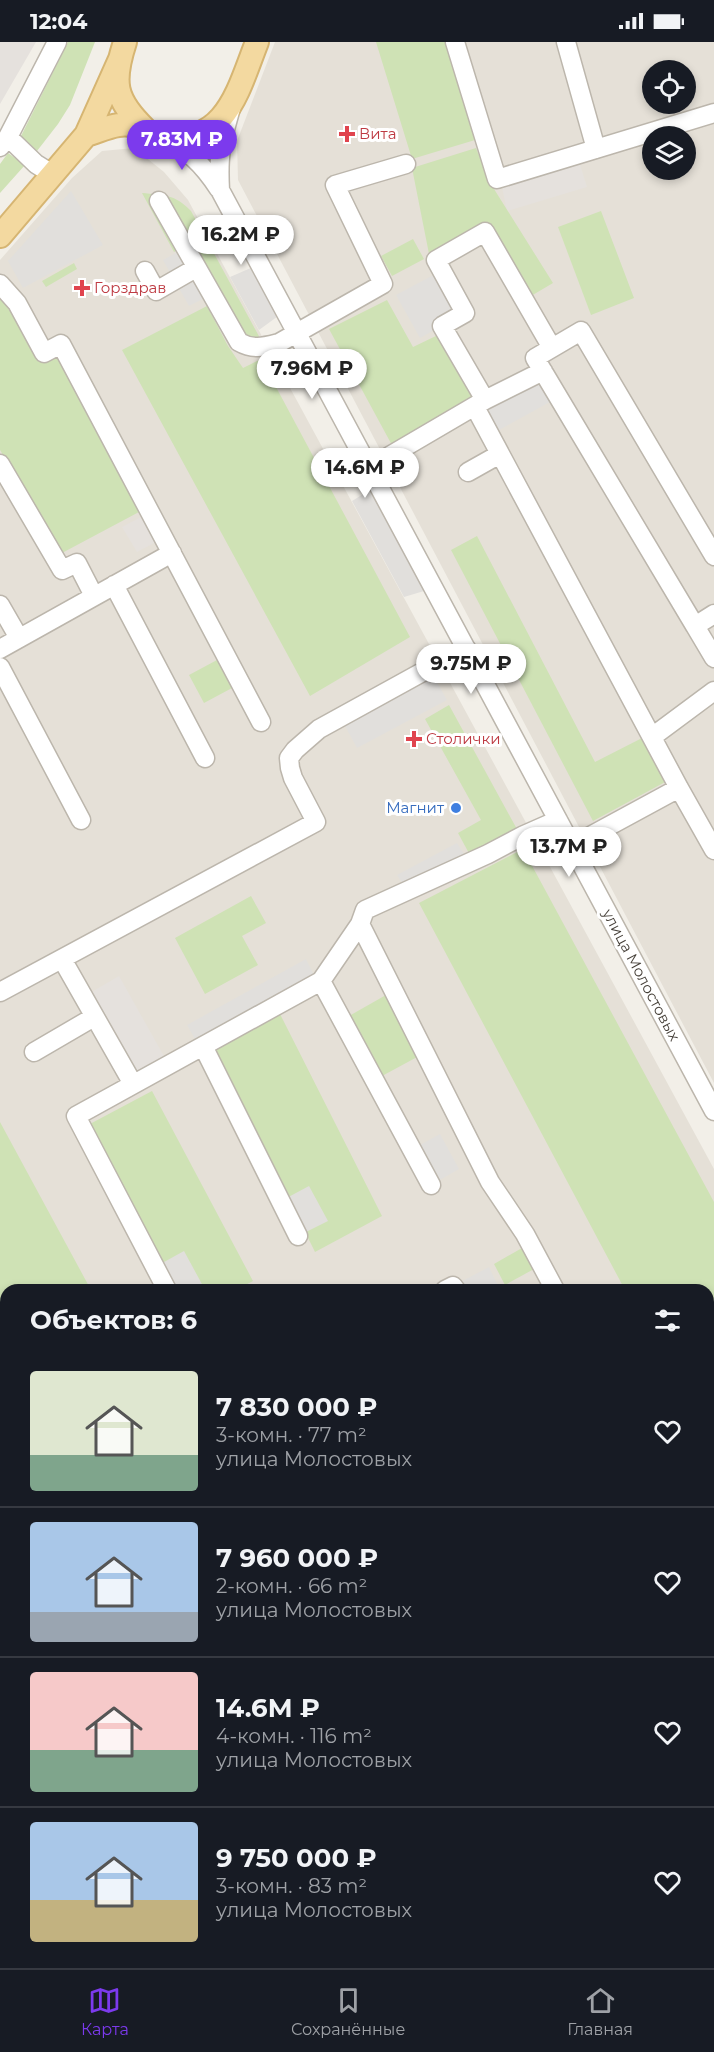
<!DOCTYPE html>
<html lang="ru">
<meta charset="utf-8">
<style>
:root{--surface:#171b24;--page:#20242c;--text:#f1f3f6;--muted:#9ea1a6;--line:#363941;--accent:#7c3aed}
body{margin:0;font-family:Montserrat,sans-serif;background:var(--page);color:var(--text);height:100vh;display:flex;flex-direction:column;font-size:22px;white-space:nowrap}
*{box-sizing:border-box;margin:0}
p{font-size:20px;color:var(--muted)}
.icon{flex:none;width:33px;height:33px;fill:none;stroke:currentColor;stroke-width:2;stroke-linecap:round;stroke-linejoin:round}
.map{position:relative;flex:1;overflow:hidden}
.panel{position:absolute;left:0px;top:1242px;width:714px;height:684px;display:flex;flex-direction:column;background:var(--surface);border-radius:18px 18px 0 0;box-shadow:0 3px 9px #0003}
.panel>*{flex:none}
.tools{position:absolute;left:642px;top:18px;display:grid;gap:12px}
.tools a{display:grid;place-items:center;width:54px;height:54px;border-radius:50%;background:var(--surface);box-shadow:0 3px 9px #0003;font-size:30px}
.price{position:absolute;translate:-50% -51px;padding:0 14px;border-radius:21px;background:#fff;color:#222;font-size:20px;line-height:39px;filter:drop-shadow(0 2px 3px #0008)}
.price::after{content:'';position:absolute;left:50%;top:36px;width:18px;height:14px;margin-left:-9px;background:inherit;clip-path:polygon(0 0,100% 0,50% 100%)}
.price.active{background:var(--accent);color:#fff}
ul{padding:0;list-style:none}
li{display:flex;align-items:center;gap:18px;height:150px;padding:0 30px}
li+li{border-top:2px solid var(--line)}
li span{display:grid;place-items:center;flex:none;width:168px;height:120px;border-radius:6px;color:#555}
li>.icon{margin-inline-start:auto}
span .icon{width:72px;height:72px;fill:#fffc;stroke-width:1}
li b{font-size:26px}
h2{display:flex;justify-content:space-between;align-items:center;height:72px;padding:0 30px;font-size:26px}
.status{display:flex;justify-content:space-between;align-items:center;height:42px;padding:0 30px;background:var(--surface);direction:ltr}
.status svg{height:16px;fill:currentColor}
.dock{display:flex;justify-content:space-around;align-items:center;height:84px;border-top:2px solid var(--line);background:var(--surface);font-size:16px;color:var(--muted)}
.dock a{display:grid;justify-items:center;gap:3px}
.dock .active{color:var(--accent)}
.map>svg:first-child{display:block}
.residential{fill:#e5e0d7;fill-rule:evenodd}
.industrial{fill:#e5e1dd}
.education{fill:#eae3d4}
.green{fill:#cfe2b5}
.parking{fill:#e1dfdc}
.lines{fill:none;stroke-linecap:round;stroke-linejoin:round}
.minor-casing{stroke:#bcb6ac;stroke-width:21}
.major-casing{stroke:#d6b572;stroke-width:26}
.minor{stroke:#fff;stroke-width:18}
.major{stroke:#f3d9a0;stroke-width:22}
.health-dot{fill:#e0444e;stroke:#fff;stroke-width:2}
.shop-dot{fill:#3f7fe0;stroke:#fff;stroke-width:2}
.labels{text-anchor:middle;stroke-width:6;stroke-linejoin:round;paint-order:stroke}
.health-label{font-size:15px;fill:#be3a42;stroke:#fff;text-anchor:start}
.shop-label{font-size:15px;fill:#366cbe;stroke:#fff;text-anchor:end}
.street-label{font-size:15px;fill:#453f38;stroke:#fff}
</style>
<div class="status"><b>12:04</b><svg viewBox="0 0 49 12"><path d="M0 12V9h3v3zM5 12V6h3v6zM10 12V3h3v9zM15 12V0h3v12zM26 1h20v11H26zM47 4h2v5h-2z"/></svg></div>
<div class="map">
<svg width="714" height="1926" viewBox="0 0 714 1926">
<rect width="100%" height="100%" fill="#f2efe8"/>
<!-- residential -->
<path class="residential" d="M275 0H714V1041L238 138 237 99ZM652 28H686V62H652ZM652 94H686V128H652Z
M134 106 164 130 188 158 714 1127V1926H0V218L72 136 102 109ZM6 1248H708V1920H6Z"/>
<!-- industrial -->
<path class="industrial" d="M0 0H36L0 62Z
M577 113 587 145 507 169 500 136Z
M141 475 156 500 137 510 122 485Z
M119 934 165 1016 137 1032 90 951Z"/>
<!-- education -->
<path class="education" d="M282 1920H446L450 1926H271Z"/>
<!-- green -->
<path class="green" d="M68 0H95L70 63 58 82 37 109 21 94Z
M376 0H456L485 95 412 117Z
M476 106 489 139 553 241 531 254 493 192 432 227 412 126Z
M8 111 25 123 0 151V122Z
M142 151C163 153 175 152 191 169L261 298 245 301 186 203 174 210Z
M601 169 634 256 591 273 558 185Z
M413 197 424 217 392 234 381 214Z
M74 221 77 227 46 245 42 239Z
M0 257 56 312 139 470 62 511 0 408Z
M387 258 413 305 438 293 474 358 393 405 329 287Z
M207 264 228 304 243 326 261 317 410 595 310 654 122 308Z
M477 494 595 720 644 695 667 739 593 779 451 508Z
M217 618 232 646 204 661 189 633Z
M449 663 518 789 471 815 458 791 481 778 425 677Z
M523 807 714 1160V1290L708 1291V1248H625L419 861Z
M251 854 266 881 242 894 258 923 205 952 175 896Z
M386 953 419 1014 382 1034 349 974Z
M280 972 382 1174 315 1210 214 1005Z
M152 1049 253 1239 236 1248H176L88 1083Z
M0 1080 91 1248H6V1364L0 1367Z
M522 1206 534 1227 505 1243 494 1222Z
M6 1469V1555L0 1558V1472Z
M708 1788 714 1800V1926H676L673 1920H708Z
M521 1920H623L626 1926H524Z"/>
<!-- parking -->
<path class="parking" d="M71 149 103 203 23 246 8 219Z
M183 207 209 254 189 264 163 218Z
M260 222 285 269 259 288 230 235Z
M441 229 465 271 420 296 396 253Z
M543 329 559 355 490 393 475 365Z
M378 443 434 546 404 555 352 459Z
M433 633 447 658 357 706 344 682Z
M457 801 469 820 407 849 397 833Z
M306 917 314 933 196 999 187 983Z
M440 1092 459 1127 431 1143 413 1107Z
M309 1144 328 1179 298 1194 281 1159Z
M184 1209 203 1244 195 1248H167L155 1225Z
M489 1225 500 1248H455L453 1244Z"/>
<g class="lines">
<!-- minor casing -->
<g class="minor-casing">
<path id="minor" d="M455 0 497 137 714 71
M566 0 596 107
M231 66C221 100 218 113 220 148L714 1069
M8 95 36 122 52 132
M160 95C188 108 202 121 219 147
M0 105 8 95 57 0
M159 159 239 300C253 308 263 305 279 301L383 242 335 143 406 122
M145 229 156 249 196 226
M0 242 17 261 44 311 61 302 261 680
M485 358 442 284 465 271 436 218 485 190 552 306
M475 365 679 746 714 808
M0 422 62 528 77 521 94 554
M369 426 485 358 543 329
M468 430 500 412
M714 514 581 289 535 316 695 584 714 572
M114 543 205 716
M0 563 19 596
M695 584 714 616
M0 607 172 511
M0 625 81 778
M652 695 714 649
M572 804 679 746
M360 882 321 939 431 1143
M62 917 133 1042
M0 950 316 780 293 736 290 726 289 716 295 708 319 687 466 606
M203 1004 298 1194
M34 1010 94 975
M167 1248 76 1074 321 939
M445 1248 453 1244 456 1248
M555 1248 525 1192 490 1140 360 882 365 868 488 812 524 793 558 778
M708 1302 714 1301
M0 1383 6 1380
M708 1427 714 1436
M0 1461 6 1457
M708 1493 714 1489
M708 1528 714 1539
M708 1631 714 1627
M708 1673 714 1684
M708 1724 714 1721
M0 1766 6 1770
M530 1920 533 1926
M683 1920 686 1926
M136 1926 147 1920"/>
</g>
<!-- major casing -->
<g class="major-casing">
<path id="major" d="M125 0C112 40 114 57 145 87
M86 93C104 88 119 78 139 85 146 87 152 93 160 94 226 106 238 48 257 0
M0 194 86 93 120 17"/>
</g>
<!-- minor -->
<use href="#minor" class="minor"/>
<!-- major -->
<use href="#major" class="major"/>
</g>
<!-- markers -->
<g class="health-dot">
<path d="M344 83h6v6h6v6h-6v6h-6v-6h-6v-6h6z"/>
<path d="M79 237h6v6h6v6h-6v6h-6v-6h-6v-6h6z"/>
<path d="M411 688h6v6h6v6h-6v6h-6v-6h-6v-6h6z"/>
</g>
<circle class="shop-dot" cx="456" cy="766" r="6"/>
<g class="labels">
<!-- health labels -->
<g class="health-label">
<text x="359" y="97">Вита</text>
<text x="94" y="251">Горздрав</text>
<text x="426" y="702">Столички</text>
</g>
<!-- shop labels -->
<g class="shop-label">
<text x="444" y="771">Магнит</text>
</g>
<!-- street labels -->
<g class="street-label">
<text transform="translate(641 933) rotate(62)" y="5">улица Молостовых</text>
</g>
</g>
</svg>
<div class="tools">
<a><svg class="icon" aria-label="locate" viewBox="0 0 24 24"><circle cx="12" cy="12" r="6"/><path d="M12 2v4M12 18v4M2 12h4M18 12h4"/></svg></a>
<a><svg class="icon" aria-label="layers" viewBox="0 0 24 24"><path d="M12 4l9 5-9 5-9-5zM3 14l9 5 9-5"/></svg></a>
</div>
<b class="price active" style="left:182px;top:129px">7.83M ₽</b>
<b class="price" style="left:241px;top:224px">16.2M ₽</b>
<b class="price" style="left:312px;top:358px">7.96M ₽</b>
<b class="price" style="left:365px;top:457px">14.6M ₽</b>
<b class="price" style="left:471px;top:653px">9.75M ₽</b>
<b class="price" style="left:569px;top:836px">13.7M ₽</b>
<section class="panel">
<h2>Объектов: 6<svg class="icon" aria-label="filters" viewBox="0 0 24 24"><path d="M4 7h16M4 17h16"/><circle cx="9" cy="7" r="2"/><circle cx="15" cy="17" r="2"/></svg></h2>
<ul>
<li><span style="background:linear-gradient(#dfe7d0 70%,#7fa58c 0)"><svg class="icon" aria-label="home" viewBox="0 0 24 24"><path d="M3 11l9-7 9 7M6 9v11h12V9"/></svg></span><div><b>7 830 000 ₽</b><p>3-комн. · 77 m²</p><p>улица Молостовых</p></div><svg class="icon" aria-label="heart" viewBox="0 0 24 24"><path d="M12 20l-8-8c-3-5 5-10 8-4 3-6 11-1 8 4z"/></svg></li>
<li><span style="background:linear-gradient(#a9c7e8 75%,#9aa5b1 0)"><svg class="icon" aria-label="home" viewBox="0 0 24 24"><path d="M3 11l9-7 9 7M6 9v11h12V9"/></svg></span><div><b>7 960 000 ₽</b><p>2-комн. · 66 m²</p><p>улица Молостовых</p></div><svg class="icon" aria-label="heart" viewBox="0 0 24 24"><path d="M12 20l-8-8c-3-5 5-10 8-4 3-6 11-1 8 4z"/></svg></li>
<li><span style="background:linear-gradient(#f6c9c9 65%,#7fa58c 0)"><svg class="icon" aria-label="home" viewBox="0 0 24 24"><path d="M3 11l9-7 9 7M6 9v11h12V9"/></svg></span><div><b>14.6M ₽</b><p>4-комн. · 116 m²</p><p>улица Молостовых</p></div><svg class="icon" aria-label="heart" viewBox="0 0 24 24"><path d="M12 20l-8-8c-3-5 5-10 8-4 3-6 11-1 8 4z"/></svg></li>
<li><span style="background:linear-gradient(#a9c7e8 65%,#c2b280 0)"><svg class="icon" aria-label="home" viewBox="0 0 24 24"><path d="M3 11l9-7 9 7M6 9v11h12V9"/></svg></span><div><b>9 750 000 ₽</b><p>3-комн. · 83 m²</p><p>улица Молостовых</p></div><svg class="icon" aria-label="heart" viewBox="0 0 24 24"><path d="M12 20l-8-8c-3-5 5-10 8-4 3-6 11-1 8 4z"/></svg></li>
</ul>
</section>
</div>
<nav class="dock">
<a class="active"><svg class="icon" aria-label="map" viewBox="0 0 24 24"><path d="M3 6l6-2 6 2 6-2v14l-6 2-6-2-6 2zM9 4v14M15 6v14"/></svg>Карта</a>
<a><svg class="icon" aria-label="saved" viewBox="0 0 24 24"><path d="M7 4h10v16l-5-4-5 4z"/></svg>Сохранённые</a>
<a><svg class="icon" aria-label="home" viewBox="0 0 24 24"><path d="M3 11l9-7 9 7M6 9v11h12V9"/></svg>Главная</a>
</nav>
